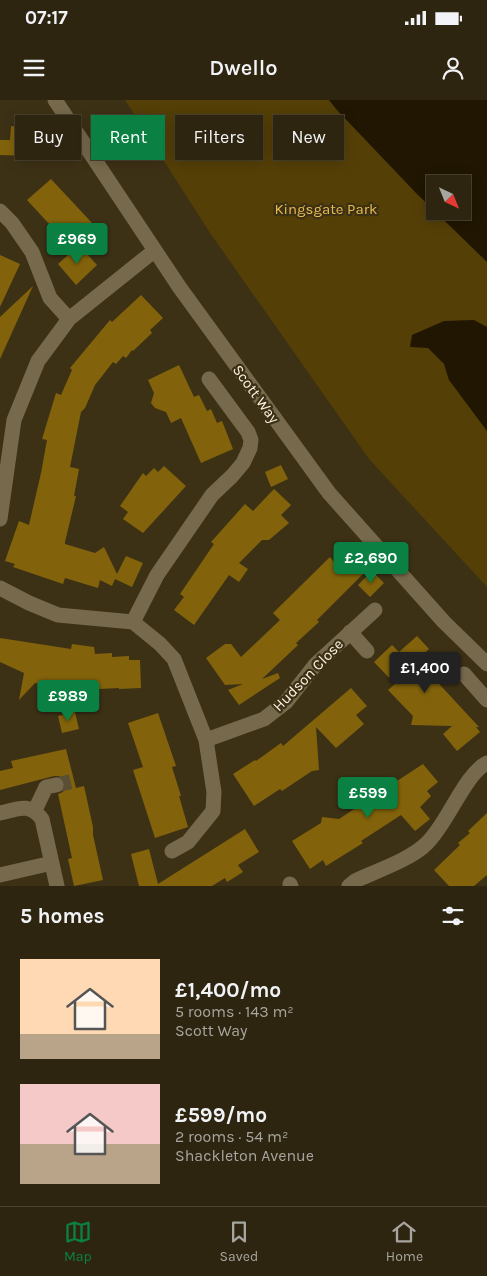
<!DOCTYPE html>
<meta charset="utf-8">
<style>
:root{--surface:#2e2510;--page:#362d19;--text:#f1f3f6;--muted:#a7a59f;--line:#494230;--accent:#0b8043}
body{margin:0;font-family:Karla,sans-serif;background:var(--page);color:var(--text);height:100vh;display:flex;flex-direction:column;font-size:19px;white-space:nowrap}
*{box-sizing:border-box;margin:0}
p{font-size:16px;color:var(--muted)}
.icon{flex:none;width:28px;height:28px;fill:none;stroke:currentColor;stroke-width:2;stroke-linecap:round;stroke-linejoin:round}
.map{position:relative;height:786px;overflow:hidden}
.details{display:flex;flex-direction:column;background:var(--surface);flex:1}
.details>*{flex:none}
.hud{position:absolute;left:15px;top:15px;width:458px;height:45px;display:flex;gap:10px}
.needle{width:32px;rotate:137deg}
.fabs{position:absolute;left:426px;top:75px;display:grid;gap:10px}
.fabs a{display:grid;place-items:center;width:45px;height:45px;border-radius:0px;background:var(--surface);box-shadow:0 2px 12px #0003,0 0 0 1px var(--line);font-size:25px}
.price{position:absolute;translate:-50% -42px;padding:0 11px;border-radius:5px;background:var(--accent);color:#fff;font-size:16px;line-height:32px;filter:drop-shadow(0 1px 2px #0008)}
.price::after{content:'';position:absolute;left:50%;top:30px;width:15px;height:11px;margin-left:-8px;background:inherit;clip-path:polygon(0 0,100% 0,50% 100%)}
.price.active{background:#222;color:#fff}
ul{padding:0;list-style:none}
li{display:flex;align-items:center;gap:15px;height:125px;padding:0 20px}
li span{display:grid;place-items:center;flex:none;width:140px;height:100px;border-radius:0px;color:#555}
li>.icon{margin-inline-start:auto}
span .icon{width:60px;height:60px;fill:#fffc;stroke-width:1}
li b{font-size:21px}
h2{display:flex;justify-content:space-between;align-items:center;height:60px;padding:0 20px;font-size:21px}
.pill{padding:0 18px;border-radius:0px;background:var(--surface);box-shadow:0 2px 12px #0003,0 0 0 1px var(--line);font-size:18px;line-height:45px}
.pill.active{background:var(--accent);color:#fff}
.status{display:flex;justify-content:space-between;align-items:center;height:35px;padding:0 25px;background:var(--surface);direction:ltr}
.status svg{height:14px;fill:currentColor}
header{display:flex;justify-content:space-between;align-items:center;height:65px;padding:0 20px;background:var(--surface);font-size:22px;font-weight:600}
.dock{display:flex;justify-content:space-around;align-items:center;height:70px;border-top:1px solid var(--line);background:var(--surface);font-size:14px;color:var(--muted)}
.dock a{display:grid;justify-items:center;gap:2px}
.dock .active{color:var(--accent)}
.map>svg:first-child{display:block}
.green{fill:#543f07;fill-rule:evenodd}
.water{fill:#201601;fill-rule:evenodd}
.building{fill:#82630b}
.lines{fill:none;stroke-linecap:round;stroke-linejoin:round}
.minor-tunnel{stroke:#5a4e34;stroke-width:15;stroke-dasharray:15 8;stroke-linecap:butt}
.minor{stroke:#776a4c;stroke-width:15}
.labels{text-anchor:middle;stroke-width:4.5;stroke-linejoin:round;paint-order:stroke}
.park-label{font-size:15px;fill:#e7bb51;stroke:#3d3115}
.street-label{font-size:15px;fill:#fbf3e3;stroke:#3d3115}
</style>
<div class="status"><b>07:17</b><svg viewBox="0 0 49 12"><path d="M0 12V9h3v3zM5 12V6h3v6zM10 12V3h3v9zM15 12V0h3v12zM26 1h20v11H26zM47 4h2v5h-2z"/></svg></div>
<header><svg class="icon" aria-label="menu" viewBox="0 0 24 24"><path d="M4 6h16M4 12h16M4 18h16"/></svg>Dwello<svg class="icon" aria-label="person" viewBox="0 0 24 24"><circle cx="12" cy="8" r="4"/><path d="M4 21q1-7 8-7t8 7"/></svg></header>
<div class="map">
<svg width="487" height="786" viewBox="0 0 487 786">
<rect width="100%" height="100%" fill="#3d3115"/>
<!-- green -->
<path class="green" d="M125 0H487V487L369 359 210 133ZM435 84H462V111H435Z"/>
<!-- water -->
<path class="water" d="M329 0H487V162L416 93 336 9ZM435 84H462V111H435Z
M474 220 487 227V331L449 280 444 264 428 248 410 247 412 235 444 221Z"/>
<!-- building -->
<path class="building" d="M20 23 38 24 37 55 57 37 68 49 60 57 0 55V40H10L11 26 20 27Z
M51 79 93 124 66 149 47 129 51 126 27 100Z
M79 145 97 165 76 185 58 164Z
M0 155 20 164 0 207Z
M33 186 0 259V217Z
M141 195 163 218 150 230 152 233 133 251 132 250 126 258 123 256 116 264 113 262 95 285 85 308 81 312 70 367 79 369 74 396H76L65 442V444L95 453 104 447 117 474 126 456 143 463 132 487 115 479 112 486 100 480 98 488 65 478 63 484 13 467 15 464 5 461 19 421 29 425 41 373 47 340 42 339 56 293 61 295 72 270 70 268 110 220 112 222Z
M179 265 194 297 199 295 207 311 211 309 217 323 222 321 233 349 201 363 181 318 171 323 166 312 155 308 151 303 154 293 148 280Z
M281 365 288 379 271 387 265 372Z
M164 366 186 386 143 433 123 419 128 412 120 406 143 373 146 376 154 368 158 372Z
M274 389 291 405 281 415 289 423 269 440H262L239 463 248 469 239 482 229 475 194 525 174 510 184 497 180 494 214 444 211 442 245 404 253 411Z
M344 452 364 473 317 520 319 522 296 543 298 545 262 579 278 573 280 578 239 605 228 590 243 584 225 585 206 558 225 544H231L241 557 280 520 273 513 330 457 334 462Z
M372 471 384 483 370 497 358 485Z
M417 536 429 549 417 560 479 627H476L480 632 457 651 443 634 452 626 411 625 413 616 388 590 395 584 374 562 392 545 399 552Z
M0 538 71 549 72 544 94 547 95 554 112 553V557L129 556V560H140L141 588 119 589V588L79 590 35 583 19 600 24 573 0 562Z
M351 588 367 606 356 615 364 624 336 648 316 627 319 670 312 671 282 691 280 689 254 706 233 674 255 660 256 661 281 643 283 646Z
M75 612 79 629 62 633 58 616Z
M158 613 176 666 172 667 181 696H179L188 727 155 738 133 670 143 667 128 623Z
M66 649 76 688 84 686 93 727V735L103 780 74 786 68 759 72 758 58 694 63 692 65 688 63 679 59 676H54L0 690V671L13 668 11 661Z
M423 664 438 682 427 691 431 696 420 707 430 719 415 731 401 715 361 741 363 743 326 766 323 760 310 769 292 741 321 723 322 717 339 719Z
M487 713V775L474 786H449L434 770 460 745 458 743 470 733 468 731Z
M245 729 259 752 238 765 243 772 227 782 225 778 212 786H139L131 754 149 749 158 784Z"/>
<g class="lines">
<!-- minor-tunnel -->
<path class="minor-tunnel" d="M56 685 74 681"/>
<!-- minor -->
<path class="minor" d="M55 0 180 188 329 393 444 522 487 564
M0 111 12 123 32 152 50 198 69 219
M0 419 14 320 38 261 69 219 154 151
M0 488 29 503 58 515 133 522 160 544 174 559 206 640 214 692 213 711 188 742 172 751
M133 522 157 475 212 395 232 376 243 363 250 348 251 340 248 332 209 279
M350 532 367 551
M464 574 487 600
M206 640 264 619 286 602 316 564 375 510
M35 710 46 687 56 685
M0 713C18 709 29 702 42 719L57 786
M0 775 52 763
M290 784 291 786
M349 786 355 781C376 771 412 759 427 743 448 723 464 675 487 663"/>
</g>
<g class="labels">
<!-- park labels -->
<g class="park-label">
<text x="326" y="114">Kingsgate Park</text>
</g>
<!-- street labels -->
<g class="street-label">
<text transform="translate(256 294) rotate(54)" y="5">Scott Way</text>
<text transform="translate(308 575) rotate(-46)" y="5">Hudson Close</text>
</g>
</g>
</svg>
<div class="fabs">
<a><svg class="needle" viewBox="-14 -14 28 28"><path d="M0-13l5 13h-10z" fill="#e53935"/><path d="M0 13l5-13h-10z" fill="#a7a59f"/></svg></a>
</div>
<b class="price" style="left:77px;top:165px">£969</b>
<b class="price" style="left:371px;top:484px">£2,690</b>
<b class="price active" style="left:425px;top:594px">£1,400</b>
<b class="price" style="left:68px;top:622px">£989</b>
<b class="price" style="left:368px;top:719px">£599</b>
<div class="hud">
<a class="pill">Buy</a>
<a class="pill active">Rent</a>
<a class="pill">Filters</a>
<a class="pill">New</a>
</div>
</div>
<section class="details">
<h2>5 homes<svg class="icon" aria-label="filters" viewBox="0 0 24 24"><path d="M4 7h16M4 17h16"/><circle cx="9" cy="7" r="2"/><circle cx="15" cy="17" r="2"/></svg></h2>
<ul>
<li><span style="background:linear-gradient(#ffd9b3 75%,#b9a48a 0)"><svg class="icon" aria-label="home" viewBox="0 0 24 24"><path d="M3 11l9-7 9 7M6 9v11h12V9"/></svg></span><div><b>£1,400/mo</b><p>5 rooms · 143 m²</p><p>Scott Way</p></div></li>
<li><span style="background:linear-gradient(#f6c9c9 60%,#b9a48a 0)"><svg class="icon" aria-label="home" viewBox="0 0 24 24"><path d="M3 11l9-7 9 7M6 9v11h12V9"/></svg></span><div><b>£599/mo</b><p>2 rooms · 54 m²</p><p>Shackleton Avenue</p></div></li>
</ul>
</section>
<nav class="dock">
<a class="active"><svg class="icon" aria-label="map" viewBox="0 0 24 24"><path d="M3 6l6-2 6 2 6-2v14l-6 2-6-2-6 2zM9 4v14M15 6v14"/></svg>Map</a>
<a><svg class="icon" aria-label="saved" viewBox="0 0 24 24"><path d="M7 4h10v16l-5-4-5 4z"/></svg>Saved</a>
<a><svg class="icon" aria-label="home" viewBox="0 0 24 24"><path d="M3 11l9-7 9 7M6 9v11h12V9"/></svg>Home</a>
</nav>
